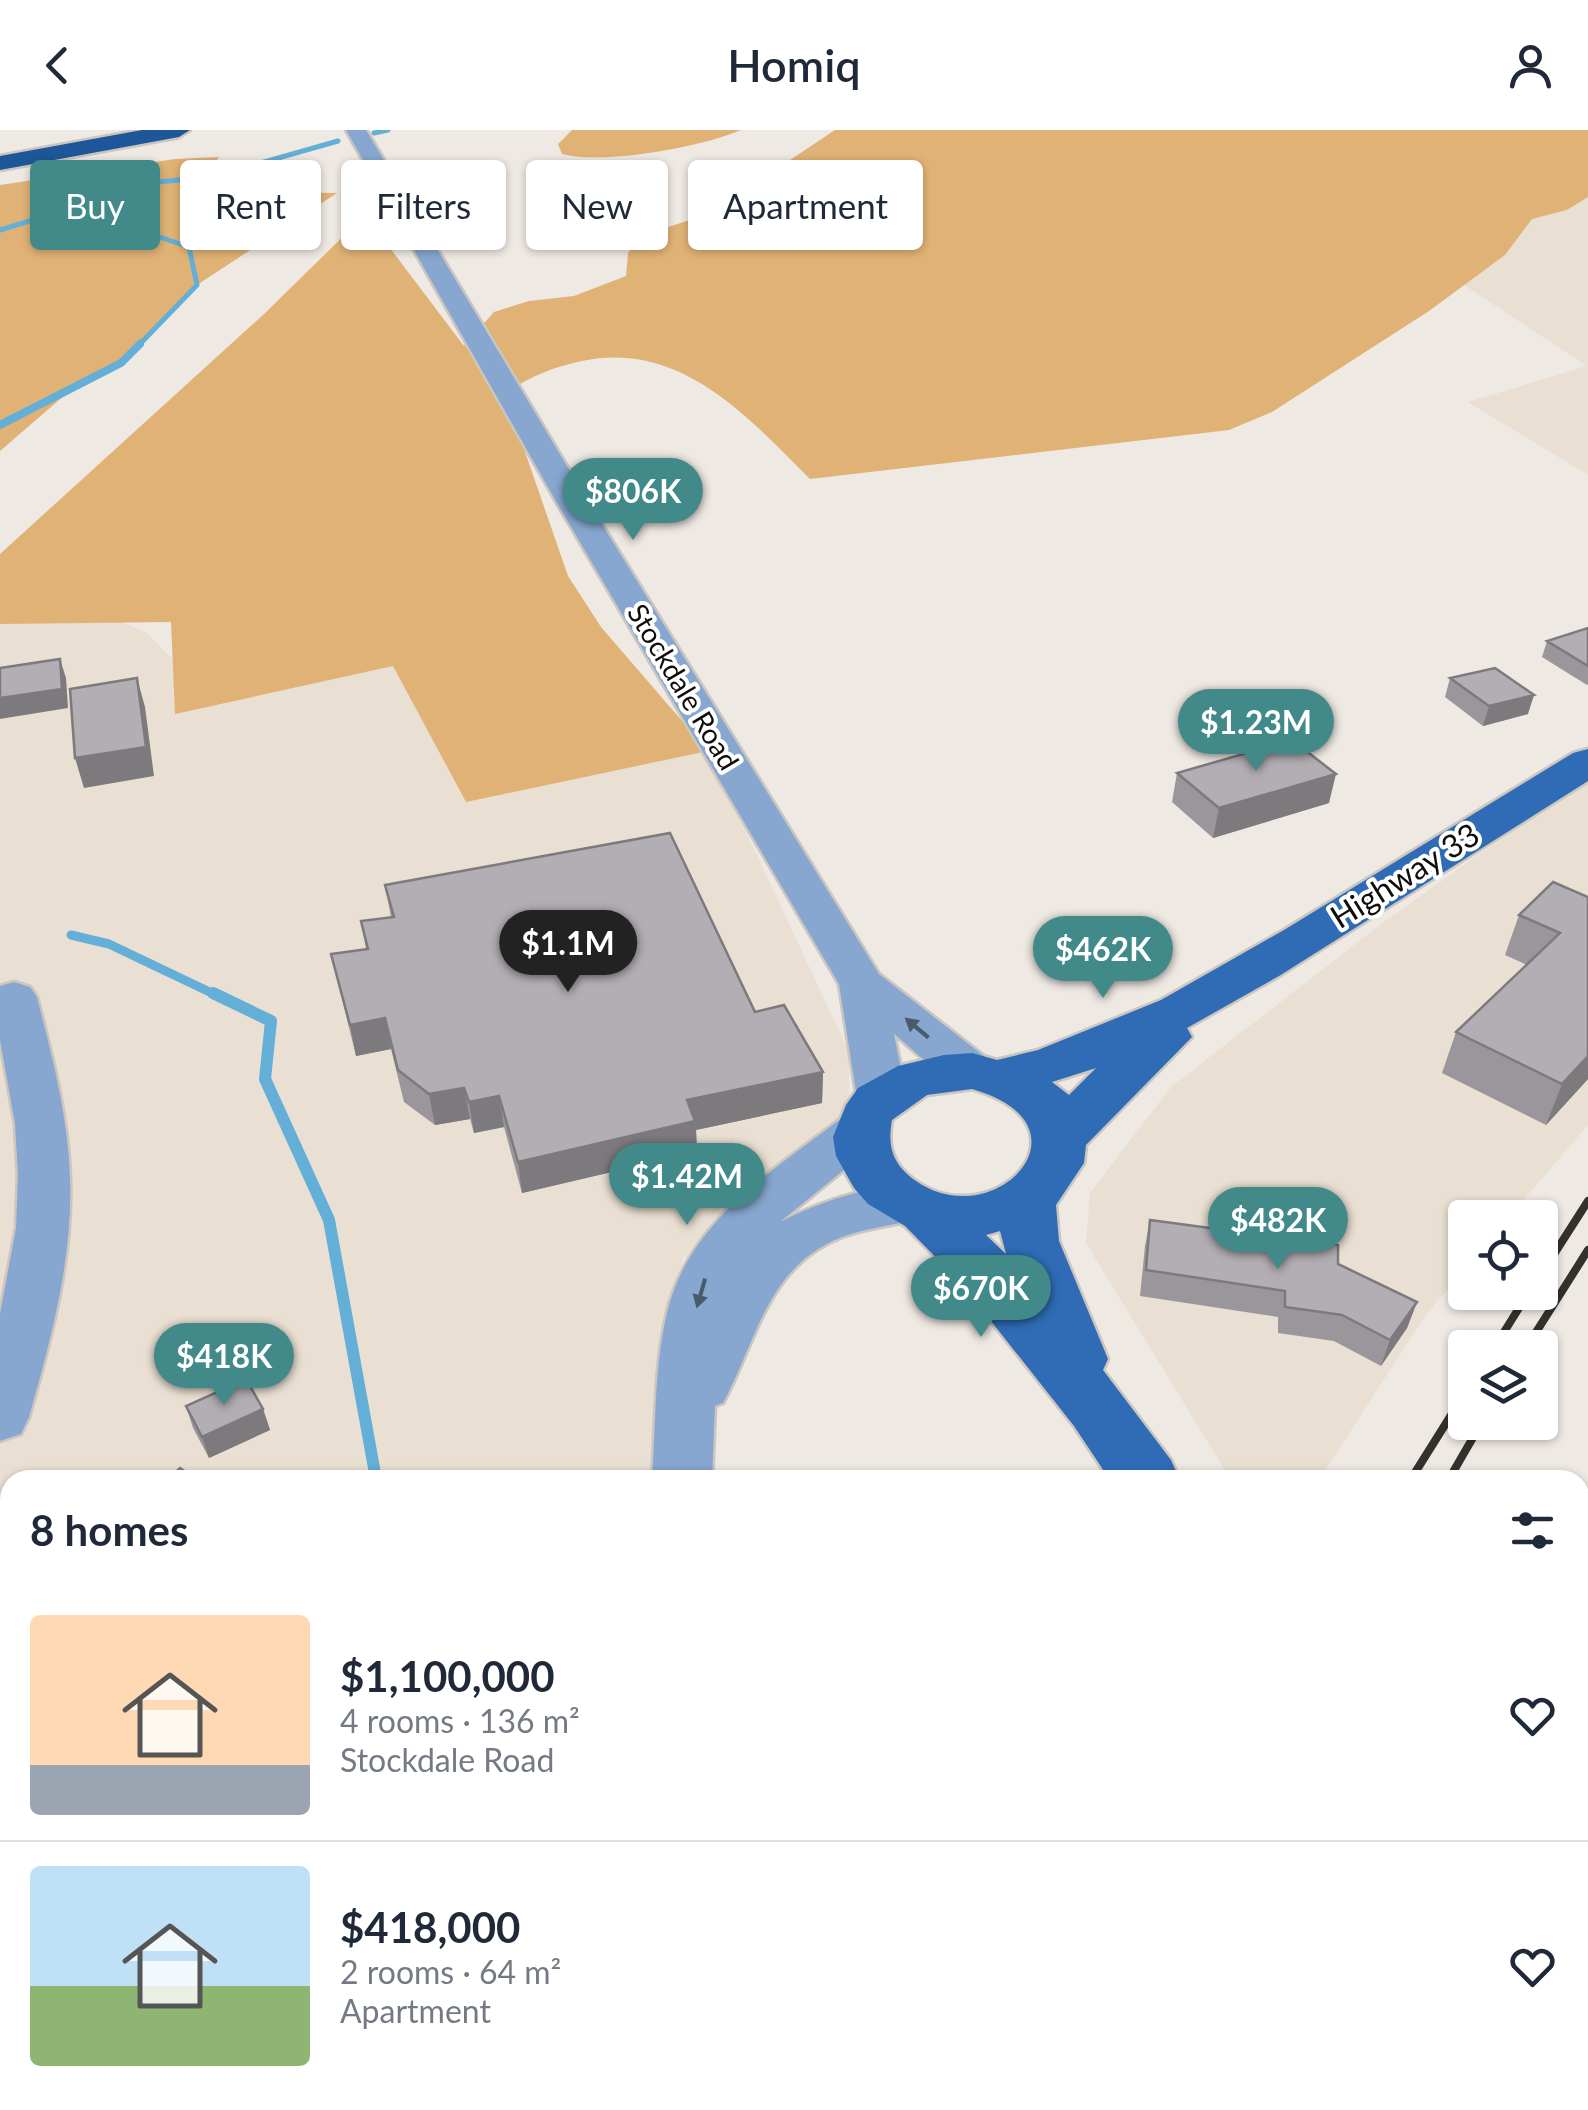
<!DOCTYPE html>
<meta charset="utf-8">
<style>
:root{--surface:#fff;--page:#f6f6f7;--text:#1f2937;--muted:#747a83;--line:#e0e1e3;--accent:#428a8a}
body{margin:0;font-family:Lato,sans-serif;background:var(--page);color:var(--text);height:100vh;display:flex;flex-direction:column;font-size:38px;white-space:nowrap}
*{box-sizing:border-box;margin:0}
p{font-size:32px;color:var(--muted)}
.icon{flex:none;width:55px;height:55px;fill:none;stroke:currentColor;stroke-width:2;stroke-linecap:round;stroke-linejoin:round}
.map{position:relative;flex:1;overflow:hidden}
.side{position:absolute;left:0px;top:1340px;width:1590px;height:640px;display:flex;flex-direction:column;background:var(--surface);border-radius:30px 30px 0 0;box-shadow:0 2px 8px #0004}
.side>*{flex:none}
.banner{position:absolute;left:30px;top:30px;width:1000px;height:90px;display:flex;gap:20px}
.controls{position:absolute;left:1448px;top:1070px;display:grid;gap:20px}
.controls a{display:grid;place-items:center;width:110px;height:110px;border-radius:10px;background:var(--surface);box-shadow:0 2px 8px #0004;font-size:50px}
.price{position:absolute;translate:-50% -85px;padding:0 22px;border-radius:35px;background:var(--accent);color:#fff;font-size:32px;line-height:65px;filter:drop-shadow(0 2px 5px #0008)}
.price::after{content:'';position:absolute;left:50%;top:60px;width:30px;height:22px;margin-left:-15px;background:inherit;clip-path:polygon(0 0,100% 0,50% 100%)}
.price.current{background:#222;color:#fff}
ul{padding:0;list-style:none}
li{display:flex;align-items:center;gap:30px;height:250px;padding:0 30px}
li+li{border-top:2px solid var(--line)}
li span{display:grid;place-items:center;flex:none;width:280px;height:200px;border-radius:10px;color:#555}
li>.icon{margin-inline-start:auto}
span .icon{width:120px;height:120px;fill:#fffc;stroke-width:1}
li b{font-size:42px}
h2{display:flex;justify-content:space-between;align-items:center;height:120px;padding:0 30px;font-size:42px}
.tag{padding:0 35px;border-radius:10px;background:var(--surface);box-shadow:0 2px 8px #0004;font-size:35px;line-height:90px}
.tag.current{background:var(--accent);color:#fff}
header{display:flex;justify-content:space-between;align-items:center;height:130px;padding:0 30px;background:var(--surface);font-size:45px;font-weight:600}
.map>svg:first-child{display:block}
.built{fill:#e9dfd2}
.forest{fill:#e0b275}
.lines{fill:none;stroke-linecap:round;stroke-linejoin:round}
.stream-far4{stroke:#64afd7;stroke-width:5}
.stream-far3{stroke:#64afd7;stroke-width:8}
.stream-far2{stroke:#64afd7;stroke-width:9}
.stream-far1{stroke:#64afd7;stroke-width:12}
.stream{stroke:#64afd7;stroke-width:15}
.minor-casing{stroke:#cbc6c0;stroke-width:5}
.major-casing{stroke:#cbc6c0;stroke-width:5}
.highway-casing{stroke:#cbc6c0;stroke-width:5}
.minor{fill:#87a7d0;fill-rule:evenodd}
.major{fill:#2f6cb5;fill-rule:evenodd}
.highway{fill:#1d5799;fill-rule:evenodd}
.rail-far1{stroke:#32312d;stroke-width:8}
.rail{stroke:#32312d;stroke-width:10}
.wall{fill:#9a969b}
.shaded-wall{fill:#7d7a7e}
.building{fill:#b3aeb4;stroke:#7d7a7e;stroke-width:2.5}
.oneway{fill:#4a5a6d}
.labels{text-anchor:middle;stroke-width:8;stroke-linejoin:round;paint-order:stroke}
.far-street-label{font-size:28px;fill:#0e0d0a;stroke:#fff}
.street-label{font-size:32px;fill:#0e0d0a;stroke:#fff}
</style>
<header><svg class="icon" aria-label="back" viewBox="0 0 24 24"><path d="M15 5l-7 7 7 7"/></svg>Homiq<svg class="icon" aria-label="person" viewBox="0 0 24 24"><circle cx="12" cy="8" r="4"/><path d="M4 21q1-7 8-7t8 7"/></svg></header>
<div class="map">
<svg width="1588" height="1980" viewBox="0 0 1588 1980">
<rect width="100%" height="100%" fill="#efe9e3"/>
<!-- built -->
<path class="built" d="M1588 67V345L1468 272 1587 236 1464 155 1505 125 1532 89 1567 80Z
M0 425 112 454 122 492 147 503 192 550 194 579 393 535 466 672 708 621 849 922V988L683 1129 652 1350H10V1970H445L440 1980H0Z
M1588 647V995L1509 1087 1465 1088V1139L1425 1186 1319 1350H1231L1086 1113 1090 1063 1171 957 1381 794Z
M1588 1382V1838L1580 1825V1395Z"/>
<!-- forest -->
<path class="forest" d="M572 0H741C702 17 603 35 562 24L558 14Z
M835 0H1588V67L1567 80 1532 89 1505 125 1429 181 1272 282 1229 300 810 349C747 286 680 210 582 231 554 237 527 247 505 264L568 446 601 497 708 621 466 672 393 536 175 584 171 492 0 494V424L263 185 365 85 464 216 494 182 529 171 574 166 626 146 628 123 640 106 690 90 739 64Z
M219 27 199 56 214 61 337 63 197 155 121 233 66 264 0 321V55L175 29Z"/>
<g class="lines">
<!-- stream-far4 -->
<path class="stream-far4" d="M374 3 388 0
M93 76 110 90 189 117 197 155 138 216
M0 100 61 81 93 76 115 62 147 53 211 47 338 11"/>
<!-- stream-far3 -->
<path class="stream-far3" d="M0 295 121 233 140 214"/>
<!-- stream-far2 -->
<path class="stream-far2" d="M71 805 109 814 218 866"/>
<!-- stream-far1 -->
<path class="stream-far1" d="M213 863 271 891 265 949 329 1090 376 1349"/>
<!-- stream -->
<path class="stream" d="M375 1346 376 1350
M1580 1403 1588 1389
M657 1980 663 1970"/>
<!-- minor casing -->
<g class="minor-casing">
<path id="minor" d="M346 0H366L589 373 879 844 989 930 996 941 989 952C951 963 922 926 894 904L907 968 899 980 883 984 890 996 883 1008 780 1092C820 1072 882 1048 926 1061L933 1074 926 1087C898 1095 869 1097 842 1107 767 1136 757 1210 723 1273L715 1276 712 1350H652C656 1295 654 1237 667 1183 689 1089 776 1039 847 984L864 979 857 968 839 854 557 373Z
M14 852 30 857 37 867C52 926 68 986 70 1047 73 1129 51 1209 29 1287L21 1304 0 1311V1184L16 1098 18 1045 15 994 0 910V856Z
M0 1421 10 1425V1492L0 1488Z
M510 1970H591L586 1980H506Z
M876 1970H956V1980H876Z"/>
</g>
<!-- major casing -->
<g class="major-casing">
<path id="major" d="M1588 619V651L1279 846 1187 898 1192 907 1086 1015 1084 1033 1056 1075 1059 1111 1108 1229 1103 1240 1171 1330 1180 1350H1110L1074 1296 961 1153 905 1096 868 1074 854 1058 836 1026 833 1007 846 975 858 958 898 936 944 925 972 923 997 930 1038 920 1161 870 1284 800 1573 623ZM1096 938 1069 965 1052 952ZM972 959C1099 995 995 1106 916 1051 893 1035 887 1017 892 990L927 965ZM1000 1101 1006 1124 986 1105Z
M1580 1964 1587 1980H1498L1493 1970H1580Z"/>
</g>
<!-- highway casing -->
<g class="highway-casing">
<path id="highway" d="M142 0H190L179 7 0 40V26Z"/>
</g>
<!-- minor -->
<use href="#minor" class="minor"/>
<!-- major -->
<use href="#major" class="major"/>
<!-- highway -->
<use href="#highway" class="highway"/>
<!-- rail-far1 -->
<path class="rail-far1" d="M1540 1146 1588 1071
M1494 1218 1529 1162
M1526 1218 1588 1120
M1411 1349 1465 1263
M1449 1349 1482 1292"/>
<!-- rail -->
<path class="rail" d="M1410 1350 1412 1346
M1448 1350 1450 1346
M1068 1980 1073 1970
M1110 1980 1115 1970"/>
</g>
<!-- wall -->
<path class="wall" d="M1588 498V554L1587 555 1542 527 1547 511Z
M1450 548 1528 584 1483 596 1445 567Z
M1177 643 1329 673 1213 708 1172 672Z
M1553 752 1588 949 1546 995 1442 943 1456 902 1527 835 1505 825 1519 785Z
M385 755 755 882 823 942 822 973 696 1000 697 1022 522 1063 504 997 474 1003 470 989 435 995 404 972 391 919 356 926 331 824 366 819 361 791 391 787Z
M1150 1090 1338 1134 1417 1172 1407 1198 1381 1236 1334 1211 1278 1203V1187L1140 1166 1145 1116Z
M186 1276 263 1279 270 1300 209 1328 193 1298Z
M1588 1663V1731L1580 1726V1676Z"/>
<!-- shaded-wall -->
<path class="shaded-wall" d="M60 529 66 548 68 578 0 589V568Z
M137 548 145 577 154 646 84 658 75 628Z
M1534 565 1528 584 1483 596 1489 576Z
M1336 644 1329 673 1213 708 1219 678Z
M385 888 391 919 356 926 350 895Z
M1588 926V949L1546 995 1562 954Z
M823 942 822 973 696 1000 697 1022 522 1063 518 1032 687 970Z
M464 958 470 989 435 995 429 964Z
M499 966 504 997 474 1003 469 972Z
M1417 1172 1407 1198 1381 1236 1390 1210Z
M263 1279 270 1300 209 1328 202 1307Z"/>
<!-- building -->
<path class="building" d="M1588 498V536L1547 511Z
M60 529 62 559 0 568V538Z
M1495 538 1534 565 1489 576 1450 548Z
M137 548 146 617 75 628 70 559Z
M1292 610 1336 644 1219 678 1177 643Z
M670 703 755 882 784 875 823 942 687 970 695 991 518 1032 499 966 469 972 464 958 429 964 398 940 385 888 350 895 331 824 368 819 361 791 394 787 385 755Z
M1553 752 1588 767V926L1562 954 1456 902 1560 803 1519 785Z
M1150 1090 1338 1115V1134L1417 1172 1390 1210 1342 1185 1285 1177V1161L1146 1140Z
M246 1249 263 1279 202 1307 186 1276Z
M180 1338 197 1350H167Z
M1588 1666V1679L1583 1675Z"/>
<!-- one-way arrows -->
<defs><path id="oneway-solid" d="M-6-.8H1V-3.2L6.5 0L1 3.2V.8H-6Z" transform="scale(2.5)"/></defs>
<g class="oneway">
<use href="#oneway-solid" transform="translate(917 898) rotate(-140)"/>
<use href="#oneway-solid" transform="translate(701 1163) rotate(106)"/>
</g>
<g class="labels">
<!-- far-street labels -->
<g class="far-street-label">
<text transform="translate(683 557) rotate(59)" y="10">Stockdale Road</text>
</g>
<!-- street labels -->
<g class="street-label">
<text transform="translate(1405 746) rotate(-32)" y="11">Highway 33</text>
</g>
</g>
</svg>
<div class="controls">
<a><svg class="icon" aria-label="locate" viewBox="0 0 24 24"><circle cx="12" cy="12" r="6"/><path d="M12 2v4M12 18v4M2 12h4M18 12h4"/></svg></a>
<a><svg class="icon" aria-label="layers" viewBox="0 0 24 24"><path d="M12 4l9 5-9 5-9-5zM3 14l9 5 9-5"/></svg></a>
</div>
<b class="price" style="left:633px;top:413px">$806K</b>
<b class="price" style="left:1256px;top:644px">$1.23M</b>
<b class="price current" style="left:568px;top:865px">$1.1M</b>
<b class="price" style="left:1103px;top:871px">$462K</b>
<b class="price" style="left:687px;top:1098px">$1.42M</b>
<b class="price" style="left:1278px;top:1142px">$482K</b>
<b class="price" style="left:981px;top:1210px">$670K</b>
<b class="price" style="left:224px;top:1278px">$418K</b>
<div class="banner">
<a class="tag current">Buy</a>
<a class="tag">Rent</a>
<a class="tag">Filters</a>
<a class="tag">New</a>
<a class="tag">Apartment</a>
</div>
<section class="side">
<h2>8 homes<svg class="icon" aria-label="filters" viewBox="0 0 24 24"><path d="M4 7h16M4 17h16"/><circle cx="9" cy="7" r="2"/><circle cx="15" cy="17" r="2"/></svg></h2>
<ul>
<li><span style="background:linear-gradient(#ffd9b3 75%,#9aa5b1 0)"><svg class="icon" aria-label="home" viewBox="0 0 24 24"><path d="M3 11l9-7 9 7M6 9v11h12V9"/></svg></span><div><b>$1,100,000</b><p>4 rooms · 136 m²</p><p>Stockdale Road</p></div><svg class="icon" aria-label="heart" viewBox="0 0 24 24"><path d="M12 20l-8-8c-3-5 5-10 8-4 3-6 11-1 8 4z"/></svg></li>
<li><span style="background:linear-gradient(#bfe0f5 60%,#8fb573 0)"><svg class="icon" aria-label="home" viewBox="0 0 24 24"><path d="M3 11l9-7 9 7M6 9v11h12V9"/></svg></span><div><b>$418,000</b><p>2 rooms · 64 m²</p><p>Apartment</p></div><svg class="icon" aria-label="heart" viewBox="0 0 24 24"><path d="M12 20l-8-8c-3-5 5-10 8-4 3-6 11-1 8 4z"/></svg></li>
</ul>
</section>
</div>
